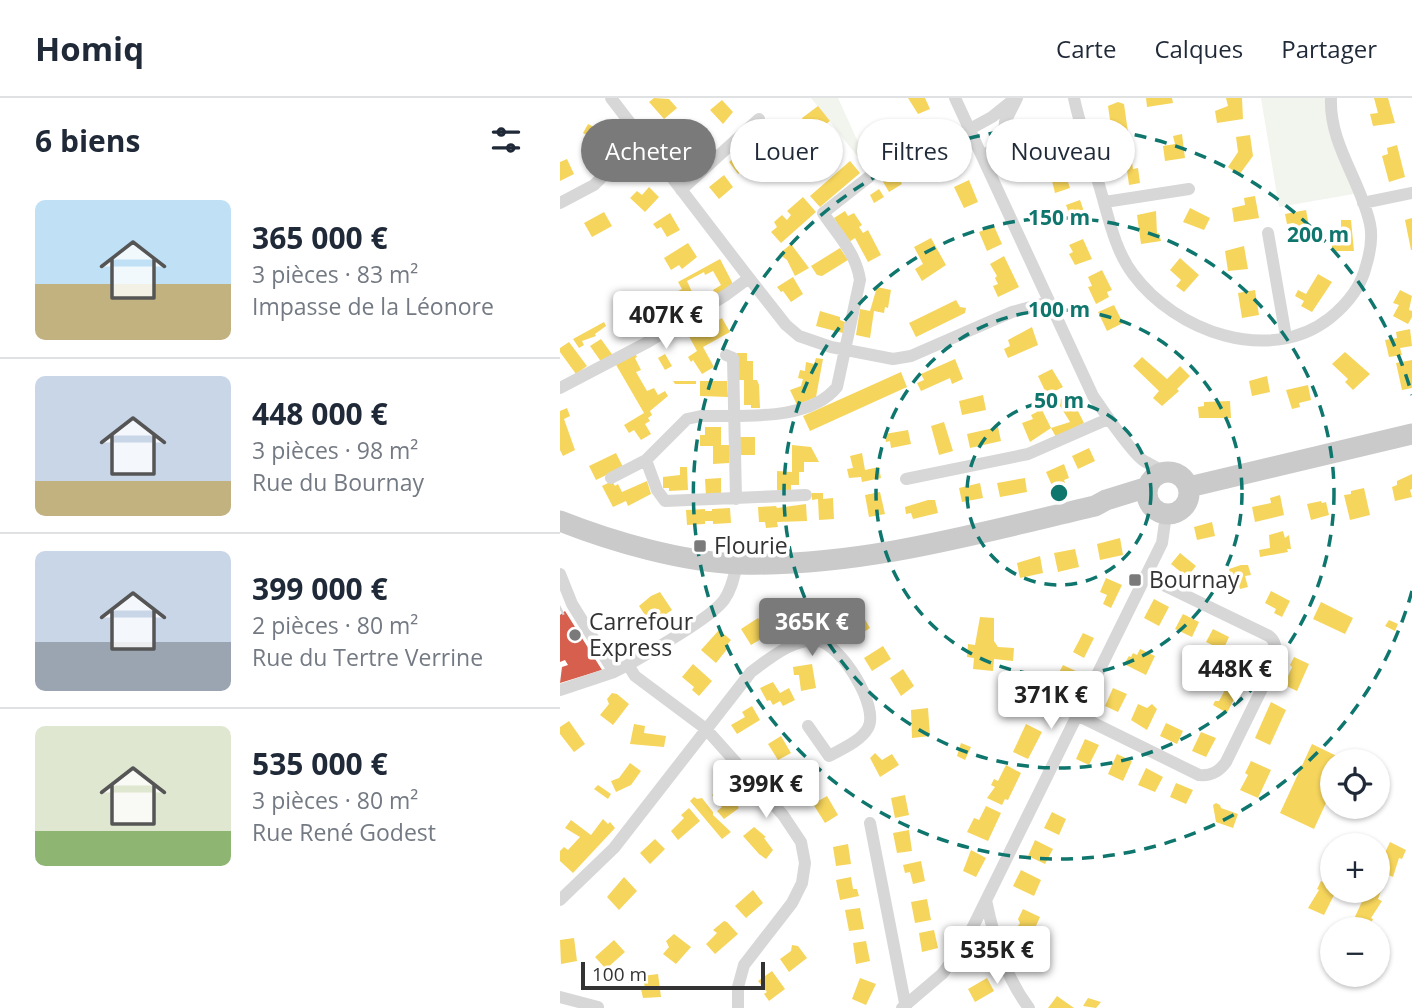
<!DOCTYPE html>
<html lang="fr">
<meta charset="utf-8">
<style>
:root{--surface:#fff;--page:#f6f6f7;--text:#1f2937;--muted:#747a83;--line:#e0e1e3;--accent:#7a7a7a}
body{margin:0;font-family:"Open Sans",sans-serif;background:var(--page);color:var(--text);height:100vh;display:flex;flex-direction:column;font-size:26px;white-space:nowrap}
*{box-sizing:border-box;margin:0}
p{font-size:23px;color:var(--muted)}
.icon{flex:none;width:38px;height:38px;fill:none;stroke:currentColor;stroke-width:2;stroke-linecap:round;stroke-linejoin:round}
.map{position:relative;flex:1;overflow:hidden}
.drawer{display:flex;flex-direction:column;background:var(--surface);width:560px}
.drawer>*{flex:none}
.guide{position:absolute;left:21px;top:21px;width:665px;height:63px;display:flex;gap:14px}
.fabs{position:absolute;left:760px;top:651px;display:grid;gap:14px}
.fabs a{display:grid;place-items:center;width:70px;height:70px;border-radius:50%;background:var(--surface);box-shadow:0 2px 5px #0004;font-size:35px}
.scale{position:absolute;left:21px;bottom:18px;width:184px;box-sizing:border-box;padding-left:7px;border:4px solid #333;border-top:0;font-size:19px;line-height:24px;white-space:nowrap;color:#333;-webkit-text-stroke:5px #fff;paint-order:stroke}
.price{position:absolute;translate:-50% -60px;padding:0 16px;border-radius:7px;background:#fff;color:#222;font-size:23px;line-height:46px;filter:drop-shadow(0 2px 4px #0008)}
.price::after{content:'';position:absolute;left:50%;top:42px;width:21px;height:16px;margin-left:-10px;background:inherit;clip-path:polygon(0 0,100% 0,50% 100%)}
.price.current{background:var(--accent);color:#fff}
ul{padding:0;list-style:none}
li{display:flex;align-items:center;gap:21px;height:175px;padding:0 35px}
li+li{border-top:2px solid var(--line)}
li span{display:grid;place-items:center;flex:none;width:196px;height:140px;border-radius:10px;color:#555}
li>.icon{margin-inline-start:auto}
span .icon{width:84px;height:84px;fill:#fffc;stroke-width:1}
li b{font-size:30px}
h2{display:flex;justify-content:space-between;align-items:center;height:84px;padding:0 35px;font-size:30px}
.tag{padding:0 24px;border-radius:32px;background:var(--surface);box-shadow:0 2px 5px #0004;font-size:24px;line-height:63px}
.tag.current{background:var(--accent);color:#fff}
header{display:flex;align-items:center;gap:42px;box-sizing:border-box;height:98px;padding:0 35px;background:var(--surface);border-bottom:2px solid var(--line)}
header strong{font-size:33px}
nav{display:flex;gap:38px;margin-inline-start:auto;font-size:24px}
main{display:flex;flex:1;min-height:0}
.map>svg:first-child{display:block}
.green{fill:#f1f5ed}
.homes{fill:#f6d55c}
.shops{fill:#d6604d}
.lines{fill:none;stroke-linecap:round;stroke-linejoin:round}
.street-tunnel{stroke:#d6d6d6;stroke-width:12;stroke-dasharray:12 6;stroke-linecap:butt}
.street{stroke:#d7d7d7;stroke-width:12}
.primary{stroke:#cacaca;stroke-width:21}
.ring{fill:none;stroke:#0f766e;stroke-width:3.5;stroke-dasharray:12 9}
.poi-dot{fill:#7a7a7a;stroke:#fff;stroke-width:2.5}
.labels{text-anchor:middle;stroke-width:7;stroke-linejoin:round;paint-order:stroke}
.poi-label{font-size:23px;fill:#333;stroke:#fff;text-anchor:start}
.centre{fill:#0f766e;stroke:#fff;stroke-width:3.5}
.ring-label{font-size:21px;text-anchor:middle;font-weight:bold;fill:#0f766e;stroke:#fff;stroke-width:7;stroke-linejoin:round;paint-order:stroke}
</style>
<header>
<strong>Homiq</strong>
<nav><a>Carte</a><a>Calques</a><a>Partager</a></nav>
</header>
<main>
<section class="drawer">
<h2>6 biens<svg class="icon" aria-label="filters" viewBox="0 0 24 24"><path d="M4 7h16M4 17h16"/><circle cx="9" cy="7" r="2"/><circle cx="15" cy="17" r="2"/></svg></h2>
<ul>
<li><span style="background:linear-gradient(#bfe0f5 60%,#c2b280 0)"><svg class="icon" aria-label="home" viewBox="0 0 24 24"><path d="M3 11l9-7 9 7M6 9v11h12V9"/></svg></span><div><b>365 000 €</b><p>3 pièces · 83 m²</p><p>Impasse de la Léonore</p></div></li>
<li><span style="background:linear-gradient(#c9d6e8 75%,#c2b280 0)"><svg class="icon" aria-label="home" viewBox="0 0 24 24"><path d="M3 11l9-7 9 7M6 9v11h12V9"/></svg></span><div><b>448 000 €</b><p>3 pièces · 98 m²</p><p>Rue du Bournay</p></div></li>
<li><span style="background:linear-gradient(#c9d6e8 65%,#9aa5b1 0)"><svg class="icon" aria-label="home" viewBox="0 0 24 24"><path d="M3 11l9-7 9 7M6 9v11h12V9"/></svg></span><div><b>399 000 €</b><p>2 pièces · 80 m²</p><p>Rue du Tertre Verrine</p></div></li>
<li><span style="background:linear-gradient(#dfe7d0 75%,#8fb573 0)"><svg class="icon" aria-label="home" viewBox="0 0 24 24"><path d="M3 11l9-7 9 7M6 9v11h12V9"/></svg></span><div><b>535 000 €</b><p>3 pièces · 80 m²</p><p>Rue René Godest</p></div></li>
</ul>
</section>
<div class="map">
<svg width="852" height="910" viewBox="0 0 852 910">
<rect width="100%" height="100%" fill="#fff"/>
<!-- green -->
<path class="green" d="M251 0H278L307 64 306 69Z
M701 0H771L799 95 719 109Z"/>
<!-- homes -->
<path class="homes" d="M94 0 109 1 117 10 104 21 89 4Z
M348 0H365L370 11 358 16Z
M586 0H612L613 5 587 9Z
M666 0H682L683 21 657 25 655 13 668 8Z
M814 0H828L835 25 813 28 810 16 818 15Z
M162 2 173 14 163 26 150 12Z
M558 4 564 6 568 34 552 36 548 8Z
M258 8 270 23 258 32 251 22 246 26 242 20Z
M373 23 377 27 379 26 385 39 373 46 370 41 366 42 363 31Z
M28 26 47 35 37 56 23 49 28 38 23 35Z
M130 27 134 33 139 29 149 41 142 47 147 55 126 73 116 61 131 51 120 34Z
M234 31 244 43 230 55 220 41Z
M491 35 500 55 479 64 474 54 486 49 482 39Z
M622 36 625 60 605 63 603 48 615 46 613 38Z
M314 37 325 57 312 65 300 45Z
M690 37 693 58 679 77 668 69 678 54 676 39Z
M208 43 218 56 204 67 195 55Z
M837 47 845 79 829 84 822 58 828 56 827 50Z
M183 52 192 65 178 76 169 64Z
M384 52 391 60 393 58 399 68 385 76 379 70 375 61Z
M570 52 573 71 578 70 580 85 569 87 567 72 557 74 554 55Z
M7 61 14 76 0 83V64Z
M290 63 300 75 260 109 250 98Z
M331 66 342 86 329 94 319 77 326 73 324 70Z
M512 68 514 75 506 78 510 90 495 95 490 75Z
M164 77 173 89 159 101 149 89Z
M409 82 418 104 404 110 394 89Z
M89 89 99 99 85 114 70 100 77 93 82 97Z
M319 91 324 99 314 105 310 97Z
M695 98 699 120 674 124 672 110 685 107 684 100Z
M243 99 256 114 221 145 211 134 217 129 214 124 222 117 227 122 231 117 227 113Z
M520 102 527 122 513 127 506 107Z
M630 110 650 120 644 132 623 124Z
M746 112 751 139 737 141 734 125 727 126 725 116Z
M285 113 288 118 294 115 302 127 299 129 303 135 308 132 321 157 308 164 295 140 289 144 274 120Z
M596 113 597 136 599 135 601 143 581 146 577 117Z
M44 114 52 128 32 139 24 125Z
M110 115 120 132 107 139 101 129 97 131 93 126Z
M852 120V152H851L845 122Z
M781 122H791L794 153H772V138H781Z
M434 128 442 146 427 153 419 134Z
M371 140 386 167 362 183 355 171 363 166 354 149Z
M523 141 532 161 515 167 509 156 513 154 509 147Z
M128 145 137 159 122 171 119 167 111 172 104 160Z
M231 146 249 170 235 178 227 162 219 156Z
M684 148 688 171 668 173 665 153Z
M280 150 288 162 262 178 257 177 251 168Z
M444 158 459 189 438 199 433 188 438 186 435 180 437 178 430 166Z
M620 160 639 177 624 194 616 188 621 182 610 172Z
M160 161 172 184V188L156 198 153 192 161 187 153 173 145 177 144 174 127 183 132 194 126 197 130 204 103 218 95 205 122 191 118 184Z
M542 172 552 192 547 194 549 199 536 206 528 189 532 188 528 179Z
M758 176 772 184 752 214 741 208 744 203 735 198 738 192 746 196Z
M233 179 243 196 231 204 223 193 221 194 217 189Z
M317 189 331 192 328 210 325 209 324 215 314 213 310 240 296 237 300 211 310 213Z
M695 192 699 217 682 220 678 195Z
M840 192 852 198 849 212 852 213V219L848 226 833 218 839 207 833 205Z
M396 202 400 209 406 210 405 215 356 239 349 225Z
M554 207 563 225 547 233 538 214Z
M260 213 280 219V222L285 224 283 235 256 228Z
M139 217 146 229 140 233 144 239 150 236 146 229 162 220 170 234 143 249 154 269 142 276 133 262 131 264 128 259 137 253 126 233 130 231 126 225Z
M44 224 46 228 35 236 36 238 22 243 24 247 19 250 13 241Z
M472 229 478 247 448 260 444 251 450 248 448 242Z
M850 231 852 248 840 250 842 257 829 259 825 242 837 240 836 234Z
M41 241 54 259 42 265 30 248Z
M9 244 27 268 16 276 0 254V250Z
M785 254 810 276 793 292 785 284 788 281 772 266Z
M75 255 77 259 75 260 81 272 76 274 87 293 94 290 98 297 105 293 108 298 90 313 92 317 88 320 90 323 85 326 91 336 81 342 74 332 69 335 64 327 84 315 55 265Z
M177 255H187V263H193V282H197L199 287 200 310H191V307H184V282H178Z
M105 256 112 268 105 272 98 260Z
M582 259 607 281 620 268 630 278 617 291 619 293 602 308 593 300 599 293 573 268Z
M256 260 263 261 256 299 237 307 230 292 241 288 243 281 238 280 240 272 245 273 246 264 254 266Z
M395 261 403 281 392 286 390 280 361 293 357 285 364 282 361 276Z
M852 262V290L842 292 836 265Z
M492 271 503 289 487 297 478 278Z
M341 274 347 289 250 333 243 318Z
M707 278 710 294 692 298 689 283Z
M113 283H136V286H115Z
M140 283H167L168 299 140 298Z
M748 287 751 302 739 305 740 309 732 311 726 292Z
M423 297 426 312 402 317 399 303Z
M510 297 524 325 496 339 491 330 510 324 497 303Z
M477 302 491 330 470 344 462 325 473 321 471 317 477 314 472 304Z
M670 303 671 320H639L638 309 644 308V304Z
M7 310 10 318 4 321 15 352 3 358 0 352V313Z
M384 324 393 353 379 357 371 328Z
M145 329H161V347H169V365L153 366V348H140V337H145Z
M438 329 441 343 410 350 407 336Z
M348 332 351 346 331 350 330 343 326 344 325 336Z
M180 339H195V357H180Z
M232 347 251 349 259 364H244V374H239V387H231V392H217V373L232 374Z
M529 350 535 363 518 371 512 358Z
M56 355 63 369 36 382 29 368Z
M302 355 305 372 319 369 321 380 302 384 301 379 289 380 287 371 293 370 290 358Z
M504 366 509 380 504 382 506 387 494 392 486 374Z
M120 369H127L128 392 109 393V390H103V379L120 377Z
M852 376V391L850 392 852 399 835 403 832 389 837 387V383Z
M161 380V398L146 399 145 381Z
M465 380 467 394 440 399 437 385Z
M52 383 55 388 58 386 62 394 87 383 91 396 68 408 66 403 53 409 42 388Z
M420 385 423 400 402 404 399 390Z
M804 390 810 417 790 422 784 397 791 396V393Z
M320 394 325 416 309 419 305 397Z
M252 395H263V401L273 400 274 421 259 422 258 401 252 402Z
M720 397 724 417 695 424 692 409 711 405 710 400Z
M368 402H375L378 415 353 421 351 415 346 416 345 409Z
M761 403 762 405 766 404 769 417 751 422 747 406Z
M246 406 247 423 217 424 218 429 206 430 205 424H199L198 409 216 408 217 410Z
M170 410 171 425 153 426V423H145V426L127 427 126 412 145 411V413H152V411Z
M652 424 655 438 637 442 634 429Z
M723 433 725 440 729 437 731 451H727L728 454 700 459 699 452 710 450 709 437Z
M560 440 563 457 540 462 537 446Z
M515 451 519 469 498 474 494 455Z
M620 455 636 468 627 479 611 466Z
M480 458 483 475 460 480 457 465Z
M681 467H688L691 477 685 478 688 489 680 491 679 488 674 489 669 471Z
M546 480 562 487 551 510 543 506 547 497 540 494Z
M711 493 730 503 722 519 714 515 716 511 705 505Z
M100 494 112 512 91 526 79 508 91 498Z
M239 500 242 520 218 524 216 509 230 507 229 502Z
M594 501 609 509 599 528 584 520Z
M761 504 793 520 785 536 753 521Z
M301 515 310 530 298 538 288 523Z
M623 516 639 524 632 539 615 531Z
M420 519 434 520V543L438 549 454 550 453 563 434 561 433 573 413 571 414 560 407 559 408 546 415 547Z
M198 520 208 537 191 547 181 531Z
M829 522 838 526 835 533 825 528Z
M653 531 669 539 663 552 646 544Z
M159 532 171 542 166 548 168 550 156 565 141 552Z
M523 535 534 540 524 560 513 554Z
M685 547 698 553 689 570 685 568 680 578 670 573Z
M323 548 331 561 312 573 304 560Z
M580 551 595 558 586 577 564 566 569 558 571 559 573 555 577 557Z
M734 559 749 566 737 593 724 587 732 569 730 567Z
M133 566 152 583 139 598 132 592 134 589 122 579Z
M252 566 256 590 241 593 239 577H234L233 569Z
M503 567 518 574 509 591 494 584Z
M343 571 354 588 341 598 330 580Z
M213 584 220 595 229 590 235 602 223 608 220 603 213 607 210 602 207 603 200 590Z
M553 590 567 596 558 614 545 608Z
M665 592 676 597 667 615 653 607 655 603H659Z
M52 595 57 596 69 606 53 627 40 617 49 606 47 601Z
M488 597 501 604 494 618 496 619 494 623 478 616Z
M711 604 726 612 710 647 695 640Z
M578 606 587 610 592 606 597 611 587 632 571 622Z
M192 608 200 622 177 636 171 627 185 619 182 614Z
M368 610 370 638 352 640 351 612Z
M9 623 25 646 14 654 0 636V629Z
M606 625 623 633 617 646 600 638Z
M74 626 85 628 84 635 106 638 104 649 70 646Z
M466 626 482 634 468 661 453 654Z
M641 634 656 640 646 659 632 653Z
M221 638 231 655 218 662 208 646Z
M525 641 539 647 529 667 516 661Z
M401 645 411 649 405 662 397 658Z
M752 646 787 663H772V692L754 731 720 715Z
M315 655 322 662 332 656 339 667 320 679 310 660Z
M557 656 572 663 563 683 548 676Z
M691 663 711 672 698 700 680 692 688 677 685 675Z
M70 665 81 673 71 687 56 694 51 683 59 680Z
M244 665 252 680 238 689 229 674Z
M446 667 461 675 448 702 445 701 442 707 427 700 435 689 431 687 434 681 438 683Z
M586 670 603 679 595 694 578 687Z
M616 685 633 692 626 706 610 699Z
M38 687 51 696 48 701 34 691Z
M162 689 167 695 169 693 174 696 172 701 179 710 164 721 157 713 162 709 152 697Z
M345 697 349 717 335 720 331 700Z
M267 698 278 717 265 725 253 706Z
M134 699 137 701 142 700 153 714V717L171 734 162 741 130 703Z
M656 705 660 707 661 710 678 716 673 730 656 724 653 707Z
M426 708 441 715 428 743 407 734 414 720 419 722Z
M129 710 140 723 118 742 111 733 124 720 121 717Z
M492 714 506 721 499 737 484 730Z
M43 721 48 726 50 724 55 730 13 775 0 763V753L4 749 8 752 20 739 5 730 11 722 31 737Z
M194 729 206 739 204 740 213 752 206 761 199 756 183 738Z
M349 732 352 753 337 755 333 735Z
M95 741 105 751 90 766 80 755Z
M475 742 493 751 485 766 468 758Z
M830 744 846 752 842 761 839 760 833 779 817 772Z
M288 746 291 766 276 768 273 749Z
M411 752 426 760 416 779 403 773Z
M361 763 365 783 353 786 350 774 345 775 343 767Z
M461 772 481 782 474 798 453 788Z
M64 779 77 793 59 812 47 799Z
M291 779 293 791H297L299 798 280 802 276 782Z
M761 783 772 788V793H776L764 817 748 810 759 792 757 791Z
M193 792 203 805 186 820 175 808Z
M817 792 821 793 818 801 822 803 811 820 813 821 809 830 805 828 804 831H794L797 824 793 823 806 795 810 797 812 793Z
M367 801 371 822 355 825 351 804Z
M300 810 304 831 289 833 285 812Z
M463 811 480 819 471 839 455 832 460 825 458 821Z
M164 823 167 824 178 836 155 856 146 846 157 835 153 832Z
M374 832 378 850 362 854 359 835Z
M114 836 131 849 116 866 103 856 109 849 106 843Z
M14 840 17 863 1 866 0 842Z
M54 842 65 854 46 871 35 859Z
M306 843 310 863 296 866 293 845Z
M232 847 238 848 247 860 229 874 220 861 231 853Z
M212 873 225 891 209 903 204 896 207 894 198 883Z
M98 876 101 899 83 900 81 891H85L83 878Z
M300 880 316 886 306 907 292 901Z
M427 880 434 893 415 904 408 891Z
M497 898 514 910H488Z
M528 900 541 904 536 910 523 908Z"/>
<!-- shops -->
<path class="shops" d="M5 513 42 572 0 585 2 569 8 567 5 562 0 564V517Z"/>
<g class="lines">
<!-- street-tunnel -->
<path class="street-tunnel" d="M0 512 2 511"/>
<!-- street -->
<path class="street" d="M51 0 189 180 226 227 239 238 271 249 333 261 351 258 452 214 489 204
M395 0 533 298C542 311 572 356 584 363 591 367 596 368 603 374
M514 0C520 29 531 58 539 87 548 116 554 151 573 176 615 233 709 268 770 220 786 207 801 189 806 168 810 155 813 140 810 126 801 83 769 46 771 0
M410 31 432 19 453 2
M422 58 440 48 443 42 445 24 457 0
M121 92 199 21
M545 104 629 91
M0 105 34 87 82 40
M803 105 852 95
M708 135 726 239
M166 257 173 260 176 401
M0 290 86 245 166 197 189 180
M86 362 97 392 105 403 246 397
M51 380 86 362 127 321 141 318C182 317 249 324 277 289L300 182C296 155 278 137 263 115L314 75
M346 381 468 356 548 321
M0 476 12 506 54 574
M68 567 75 578 146 631 223 717 241 744 245 765 242 785 232 805 184 867 178 889V910
M0 592 54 574 68 567C91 553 150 521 164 502 172 491 174 478 177 466
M517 617 639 677C651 678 659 674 666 664L716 562C716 553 717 544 709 538L585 478
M310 725 346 910
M0 802 54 750 191 574C209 561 234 539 259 543 281 547 320 609 308 630 301 643 282 651 269 658L248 628
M426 802C434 841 445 878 469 910
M0 899 38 909
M342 910 382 876 403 849 602 445 606 417"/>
<!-- primary -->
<path class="primary" d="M587 395a21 21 0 1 1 42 0a21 21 0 1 1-42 0Z
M629 389 852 336
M0 423C53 444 123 464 180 466 301 469 419 435 535 408L546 402 588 389"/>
</g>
<!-- distance rings -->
<g class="ring">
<circle cx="499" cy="395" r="92"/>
<circle cx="499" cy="395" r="183"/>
<circle cx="499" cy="395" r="275"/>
<path d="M852 493A366 366 0 1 1 852 297"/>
</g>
<!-- markers -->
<g class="poi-dot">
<rect x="133" y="441" width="14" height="14" rx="3.5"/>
<rect x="568" y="475" width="14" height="14" rx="3.5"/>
<circle cx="15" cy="537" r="7"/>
</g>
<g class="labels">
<!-- poi labels -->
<g class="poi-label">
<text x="154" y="456">Flourie</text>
<text x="589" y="490">Bournay</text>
<text x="29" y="532">Carrefour<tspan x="29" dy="26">Express</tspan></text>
</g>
</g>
<circle cx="499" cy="395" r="10" class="centre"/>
<g class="ring-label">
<text x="499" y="127">150 m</text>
<text x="758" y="144">200 m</text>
<text x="499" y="219">100 m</text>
<text x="499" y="310">50 m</text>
</g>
</svg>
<div class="fabs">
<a><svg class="icon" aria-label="locate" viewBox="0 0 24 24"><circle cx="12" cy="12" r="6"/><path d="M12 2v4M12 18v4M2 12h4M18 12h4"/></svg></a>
<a>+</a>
<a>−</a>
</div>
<div class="scale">100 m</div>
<b class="price" style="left:106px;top:253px">407K €</b>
<b class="price current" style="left:252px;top:560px">365K €</b>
<b class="price" style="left:675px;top:607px">448K €</b>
<b class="price" style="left:491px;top:633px">371K €</b>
<b class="price" style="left:206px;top:722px">399K €</b>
<b class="price" style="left:437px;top:888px">535K €</b>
<div class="guide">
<a class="tag current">Acheter</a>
<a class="tag">Louer</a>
<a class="tag">Filtres</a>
<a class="tag">Nouveau</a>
</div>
</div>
</main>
